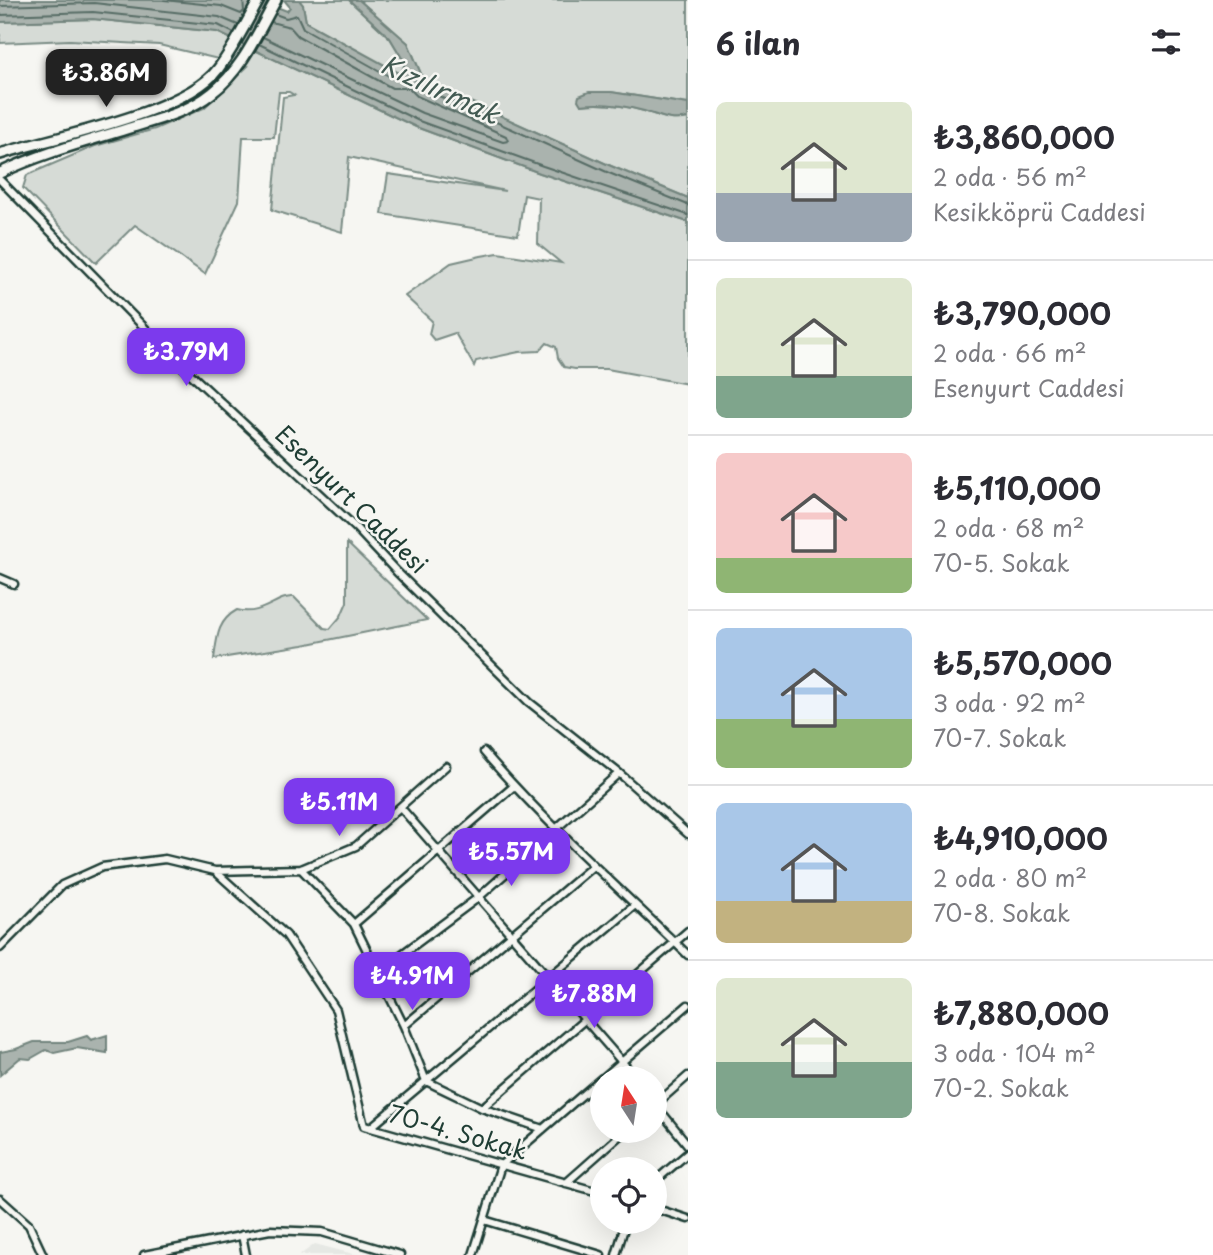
<!DOCTYPE html>
<html lang="tr">
<meta charset="utf-8">
<style>
:root{--surface:#fff;--page:#f2f2f3;--text:#2b2b33;--muted:#7c7c81;--line:#e1e1e2;--accent:#7c3aed}
body{margin:0;font-family:"Playpen Sans",sans-serif;background:var(--page);color:var(--text);height:100vh;display:flex;flex-direction:column;font-size:26px;white-space:nowrap}
*{box-sizing:border-box;margin:0}
p{font-size:23px;color:var(--muted)}
.icon{flex:none;width:38px;height:38px;fill:none;stroke:currentColor;stroke-width:2;stroke-linecap:round;stroke-linejoin:round}
.map{position:relative;flex:1;overflow:hidden}
.panel{display:flex;flex-direction:column;background:var(--surface);width:525px}
.panel>*{flex:none}
.needle{width:46px;rotate:348deg}
.fabs{position:absolute;left:590px;top:1066px;display:grid;gap:14px}
.fabs a{display:grid;place-items:center;width:77px;height:77px;border-radius:50%;background:var(--surface);box-shadow:0 7px 28px #0002;font-size:35px}
.price{position:absolute;translate:-50% -60px;padding:0 16px;border-radius:14px;background:var(--accent);color:#fff;font-size:23px;line-height:46px;filter:drop-shadow(0 2px 4px #0008)}
.price::after{content:'';position:absolute;left:50%;top:42px;width:21px;height:16px;margin-left:-10px;background:inherit;clip-path:polygon(0 0,100% 0,50% 100%)}
.price.selected{background:#222;color:#fff}
ul{padding:0;list-style:none}
li{display:flex;align-items:center;gap:21px;height:175px;padding:0 28px}
li+li{border-top:2px solid var(--line)}
li span{display:grid;place-items:center;flex:none;width:196px;height:140px;border-radius:10px;color:#555}
li>.icon{margin-inline-start:auto}
span .icon{width:84px;height:84px;fill:#fffc;stroke-width:1}
li b{font-size:30px}
h2{display:flex;justify-content:space-between;align-items:center;height:84px;padding:0 28px;font-size:30px}
main{display:flex;flex:1;min-height:0}
.map>svg:first-child{display:block}
.built{fill:#e6e8e4}
.green{fill:#d6dbd6;stroke:#7a8c85;stroke-width:2}
.water{fill:#aab3ae;stroke:#72847d;stroke-width:2}
.lines{fill:none;stroke-linecap:round;stroke-linejoin:round}
.shore{stroke:#576c65;stroke-width:2}
.street-casing{stroke:#1f3d34;stroke-width:11}
.secondary-casing{stroke:#1f3d34;stroke-width:14}
.street{stroke:#f6f6f2;stroke-width:6}
.secondary{stroke:#f6f6f2;stroke-width:9}
.labels{text-anchor:middle;stroke-width:5;stroke-linejoin:round;paint-order:stroke}
.street-label{font-size:24px;fill:#1f3d34;stroke:#f6f6f2}
.water-label{font-size:26px;font-style:italic;fill:#425a52;stroke:#f6f6f2}
</style>
<main>
<div class="map">
<svg width="688" height="1255" viewBox="0 0 688 1255">
<rect width="100%" height="100%" fill="#f6f6f2"/>
<filter id="ink" filterUnits="userSpaceOnUse"><feTurbulence type="fractalNoise" baseFrequency=".0143" numOctaves="2"/><feDisplacementMap in="SourceGraphic" scale="14" xChannelSelector="R" yChannelSelector="G"/><feConvolveMatrix kernelMatrix="1 2 1 2 8 2 1 2 1" color-interpolation-filters="sRGB"/></filter>
<g filter="url(#ink)">
<!-- built -->
<path class="built" d="M315 1244 357 1255H300Z"/>
<!-- green -->
<path class="green" d="M299 0H349L390 38 405 63 401 75 306 22 303 5Z
M359 0H688V104L611 92 581 105C603 102 623 105 644 111 660 116 671 122 688 118V198L611 166 424 81 408 43Z
M93 19 217 32 416 127 540 173 688 222V384L607 369H575L564 367 558 358 556 347 547 343 540 351 519 352 476 361 474 366 455 333 434 340 429 334 432 321 405 296 451 263 481 256 498 253 561 263 538 244 539 198 524 195 518 235 382 214 388 174 505 191 349 157 342 232 272 210 283 97 294 95 289 92H279L274 137H243L239 201 205 274 135 225 96 263 23 188 27 175 95 146 155 129 204 108 248 66 159 45 70 40 0 43V22Z
M347 543 427 620 303 645 214 659C217 638 217 621 237 610 262 617 277 595 294 597L324 628 330 629 341 616 347 602Z"/>
<!-- water -->
<path class="water" d="M0 0H271L269 4 287 11 290 7 284 0H299L303 5 306 22 401 74 405 63 390 38 349 0H359L408 43 424 81 611 166 688 198V222L540 173 416 127 217 32 93 19 0 22Z
M589 92H611L688 104V118C671 122 660 116 644 111 622 105 603 102 581 105L578 100 579 96Z
M107 1035V1053L77 1048 54 1053 46 1050 30 1059 20 1058 0 1075V1052L16 1049 34 1042H68L87 1036 91 1040Z"/>
<g class="lines">
<!-- shore -->
<path class="shore" d="M164 0 221 6 241 14 244 11 243 0
M0 6 94 3 219 17 238 25
M275 14 286 18 297 15 303 28 396 80H403L412 74 421 88 609 173 688 205
M0 15 93 12 218 25 234 33
M263 37 422 113 503 142 508 141 506 136 417 96 409 88H392L298 36 290 27 271 22
M259 44 419 121 543 166 688 215"/>
<!-- street casing -->
<g class="street-casing">
<path id="street" d="M0 180 182 366 356 528 397 572 529 702 619 773 688 834
M0 578 14 584
M484 752C547 825 619 888 688 955
M401 808 636 1078
M301 869 354 924 404 1026 426 1081 482 1108 543 1129
M215 871 301 869 356 846 446 766
M354 924 514 786
M0 948 62 885 102 867 165 859 215 871 286 935 336 1010 364 1126 602 1193
M378 972 479 897 619 773
M404 1026 593 866
M603 1078 688 1005
M654 1103 688 1145
M654 1106 688 1076
M482 1108 688 931
M370 1128 634 906
M654 1182 688 1153
M566 1183 626 1130
M0 1199 29 1225 43 1255
M654 1208 688 1219
M484 1220 601 1255
M242 1235 246 1255
M144 1255 270 1230 322 1232 400 1255
M473 1255 501 1165 602 1078
M616 1255 626 1222"/>
</g>
<!-- secondary casing -->
<g class="secondary-casing">
<path id="secondary" d="M0 154C54 137 185 113 218 69 234 48 246 23 259 0
M0 173C42 153 88 141 133 127 160 119 190 111 212 93 242 70 258 32 276 0"/>
</g>
<!-- street -->
<use href="#street" class="street"/>
<!-- secondary -->
<use href="#secondary" class="secondary"/>
</g>
</g>
<g class="labels">
<!-- street labels -->
<g class="street-label">
<text transform="translate(351 500) rotate(44)" y="8">Esenyurt Caddesi</text>
<text transform="translate(458 1133) rotate(16)" y="8">70-4. Sokak</text>
</g>
<!-- water labels -->
<g class="water-label">
<text transform="translate(440 90) rotate(25)" y="9">Kızılırmak</text>
</g>
</g>
</svg>
<div class="fabs">
<a><svg class="needle" viewBox="-14 -14 28 28"><path d="M0-13l5 13h-10z" fill="#e53935"/><path d="M0 13l5-13h-10z" fill="#7c7c81"/></svg></a>
<a><svg class="icon" aria-label="locate" viewBox="0 0 24 24"><circle cx="12" cy="12" r="6"/><path d="M12 2v4M12 18v4M2 12h4M18 12h4"/></svg></a>
</div>
<b class="price selected" style="left:106px;top:109px">₺3.86M</b>
<b class="price" style="left:186px;top:388px">₺3.79M</b>
<b class="price" style="left:339px;top:838px">₺5.11M</b>
<b class="price" style="left:511px;top:888px">₺5.57M</b>
<b class="price" style="left:412px;top:1012px">₺4.91M</b>
<b class="price" style="left:594px;top:1030px">₺7.88M</b>
</div>
<section class="panel">
<h2>6 ilan<svg class="icon" aria-label="filters" viewBox="0 0 24 24"><path d="M4 7h16M4 17h16"/><circle cx="9" cy="7" r="2"/><circle cx="15" cy="17" r="2"/></svg></h2>
<ul>
<li><span style="background:linear-gradient(#dfe7d0 65%,#9aa5b1 0)"><svg class="icon" aria-label="home" viewBox="0 0 24 24"><path d="M3 11l9-7 9 7M6 9v11h12V9"/></svg></span><div><b>₺3,860,000</b><p>2 oda · 56 m²</p><p>Kesikköprü Caddesi</p></div></li>
<li><span style="background:linear-gradient(#dfe7d0 70%,#7fa58c 0)"><svg class="icon" aria-label="home" viewBox="0 0 24 24"><path d="M3 11l9-7 9 7M6 9v11h12V9"/></svg></span><div><b>₺3,790,000</b><p>2 oda · 66 m²</p><p>Esenyurt Caddesi</p></div></li>
<li><span style="background:linear-gradient(#f6c9c9 75%,#8fb573 0)"><svg class="icon" aria-label="home" viewBox="0 0 24 24"><path d="M3 11l9-7 9 7M6 9v11h12V9"/></svg></span><div><b>₺5,110,000</b><p>2 oda · 68 m²</p><p>70-5. Sokak</p></div></li>
<li><span style="background:linear-gradient(#a9c7e8 65%,#8fb573 0)"><svg class="icon" aria-label="home" viewBox="0 0 24 24"><path d="M3 11l9-7 9 7M6 9v11h12V9"/></svg></span><div><b>₺5,570,000</b><p>3 oda · 92 m²</p><p>70-7. Sokak</p></div></li>
<li><span style="background:linear-gradient(#a9c7e8 70%,#c2b280 0)"><svg class="icon" aria-label="home" viewBox="0 0 24 24"><path d="M3 11l9-7 9 7M6 9v11h12V9"/></svg></span><div><b>₺4,910,000</b><p>2 oda · 80 m²</p><p>70-8. Sokak</p></div></li>
<li><span style="background:linear-gradient(#dfe7d0 60%,#7fa58c 0)"><svg class="icon" aria-label="home" viewBox="0 0 24 24"><path d="M3 11l9-7 9 7M6 9v11h12V9"/></svg></span><div><b>₺7,880,000</b><p>3 oda · 104 m²</p><p>70-2. Sokak</p></div></li>
</ul>
</section>
</main>
